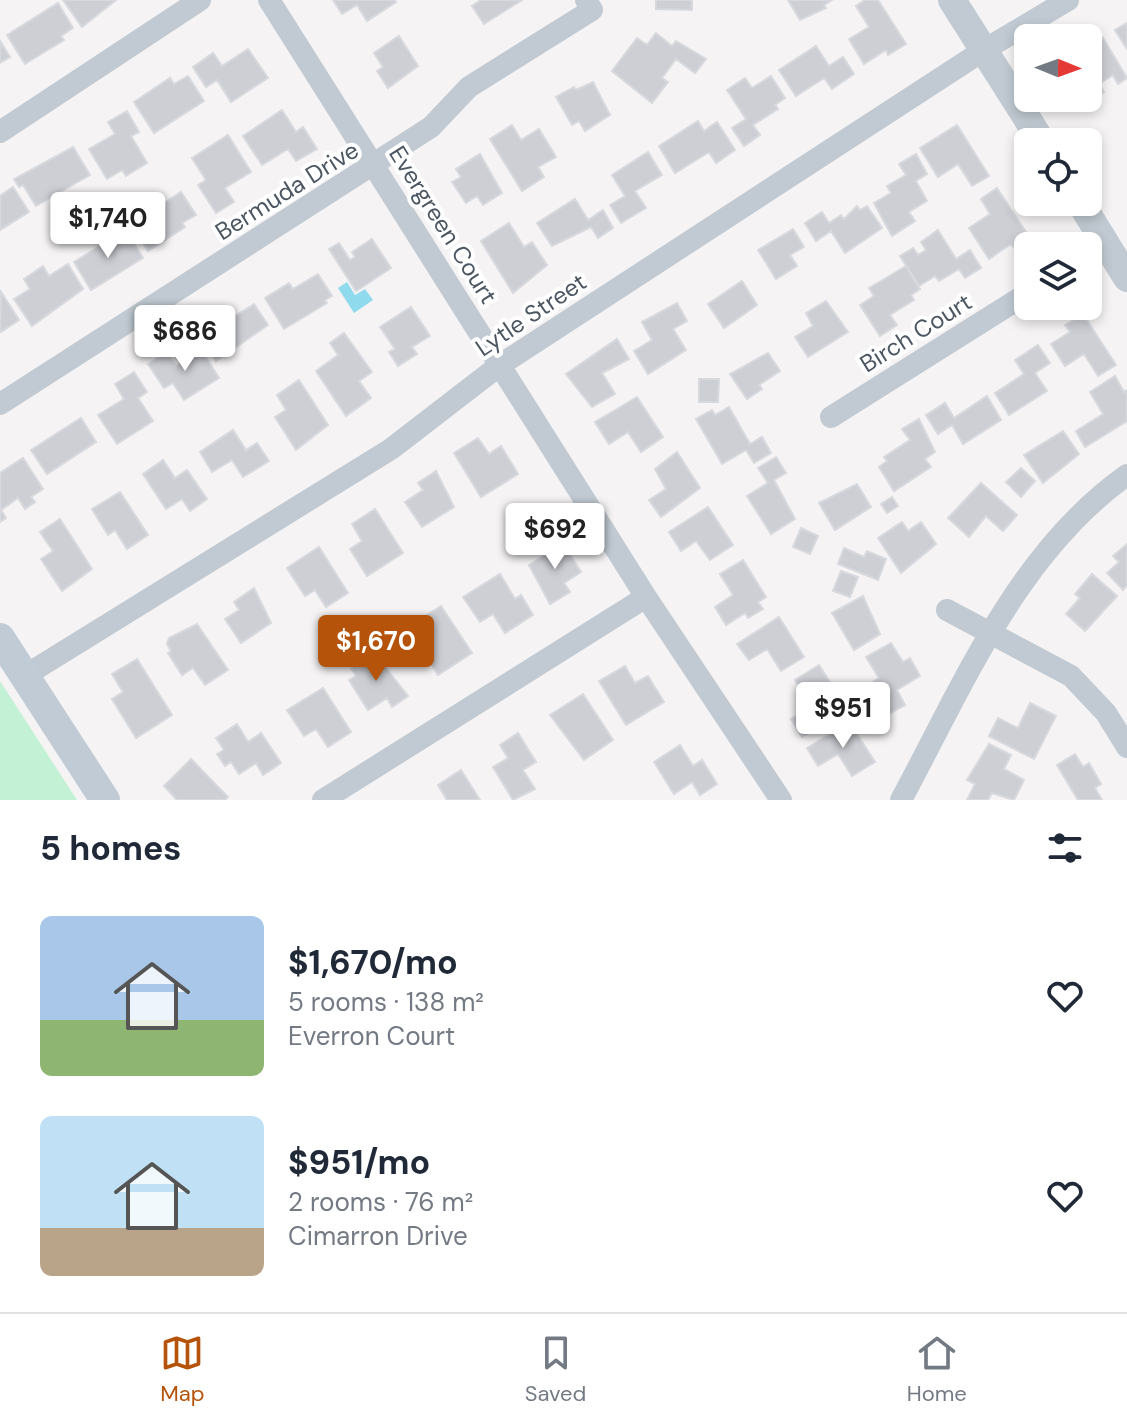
<!DOCTYPE html>
<meta charset="utf-8">
<style>
:root{--surface:#fff;--page:#f6f6f7;--text:#1f2937;--muted:#747a83;--line:#e0e1e3;--accent:#b45309}
body{margin:0;font-family:"DM Sans",sans-serif;background:var(--page);color:var(--text);height:100vh;display:flex;flex-direction:column;font-size:30px;white-space:nowrap}
*{box-sizing:border-box;margin:0}
p{font-size:26px;color:var(--muted)}
.icon{flex:none;width:44px;height:44px;fill:none;stroke:currentColor;stroke-width:2;stroke-linecap:round;stroke-linejoin:round}
.map{position:relative;height:800px;overflow:hidden}
.sheet{display:flex;flex-direction:column;background:var(--surface);flex:1}
.sheet>*{flex:none}
.needle{width:52px;rotate:91deg}
.fabs{position:absolute;left:1014px;top:24px;display:grid;gap:16px}
.fabs a{display:grid;place-items:center;width:88px;height:88px;border-radius:12px;background:var(--surface);box-shadow:0 4px 12px #0003;font-size:40px}
.price{position:absolute;translate:-50% -68px;padding:0 18px;border-radius:8px;background:#fff;color:#222;font-size:26px;line-height:52px;filter:drop-shadow(0 2px 4px #0008)}
.price::after{content:'';position:absolute;left:50%;top:48px;width:24px;height:18px;margin-left:-12px;background:inherit;clip-path:polygon(0 0,100% 0,50% 100%)}
.price.selected{background:var(--accent);color:#fff}
ul{padding:0;list-style:none}
li{display:flex;align-items:center;gap:24px;height:200px;padding:0 40px}
li span{display:grid;place-items:center;flex:none;width:224px;height:160px;border-radius:12px;color:#555}
li>.icon{margin-inline-start:auto}
span .icon{width:96px;height:96px;fill:#fffc;stroke-width:1}
li b{font-size:34px}
h2{display:flex;justify-content:space-between;align-items:center;height:96px;padding:0 40px;font-size:34px}
.menu{display:flex;justify-content:space-around;align-items:center;height:112px;border-top:2px solid var(--line);background:var(--surface);font-size:22px;color:var(--muted)}
.menu a{display:grid;justify-items:center;gap:4px}
.menu .selected{color:var(--accent)}
.map>svg:first-child{display:block}
.green{fill:#c3f1d5}
.water{fill:#90daee}
.building{fill:#cdcfd5;stroke:#d7d9de;stroke-width:2}
.lines{fill:none;stroke-linecap:round;stroke-linejoin:round}
.minor{stroke:#c1cad2;stroke-width:22}
.tertiary{stroke:#c1cad2;stroke-width:28}
.secondary{stroke:#c1cbd6;stroke-width:30}
.labels{text-anchor:middle;stroke-width:8;stroke-linejoin:round;paint-order:stroke}
.street-label{font-size:24px;fill:#4a5661;stroke:#fff}
</style>
<div class="map">
<svg width="1127" height="800" viewBox="0 0 1127 800">
<rect width="100%" height="100%" fill="#f5f3f3"/>
<!-- green -->
<path class="green" d="M0 681 77 800H0Z"/>
<!-- water -->
<path class="water" d="M111 212 119 224 101 234 87 235V222L97 221Z
M347 282 355 295 365 289 373 300 354 313 338 288Z"/>
<!-- building -->
<path class="building" d="M63 0H116L82 27Z
M333 0H394L396 2 367 21 357 5 342 14Z
M481 0H522L484 24 472 6Z
M656 0H692V10L656 9Z
M788 0H832L824 5 826 8 800 20Z
M865 0H878L906 44 888 55 886 50 864 64 849 39 869 27 856 6Z
M58 3 73 28 61 36 64 40 25 64 7 35Z
M1127 23V49L1115 30Z
M656 33 672 46 676 41 706 59 695 73 676 59 662 78 668 82 652 103 612 71 637 38 647 45Z
M399 36 418 66 388 88 377 71 383 67 374 53Z
M1103 38 1127 78 1118 84 1113 75 1099 84 1104 92 1092 100 1088 95V48Z
M0 41 10 57 0 63Z
M816 46 829 66 843 57 854 74 832 89 824 78 796 96 779 70Z
M248 49 268 78 231 102 217 80 206 87 193 67 213 53 222 66Z
M188 76 204 101 154 133 134 102 170 78 174 84Z
M771 76 785 98 775 105 778 109 753 125 760 135 744 146 732 128 746 119 727 90 745 78 752 88Z
M593 82 610 115 585 131 579 121 572 125 556 97 574 87 576 90Z
M282 110 296 132 303 127 317 149 296 161 288 149 262 165 243 136Z
M127 111 139 132 131 136 147 163 126 176 122 170 107 179 89 149 115 134 108 122Z
M698 121 704 131 717 122 735 150 716 163 709 152 675 173 659 146Z
M512 125 521 140 539 129 556 157 538 167 544 177 522 191 490 139Z
M957 125 989 176 972 186 958 164 938 177 920 148Z
M228 135 251 172 225 188 234 202 216 213 198 185 206 180 192 158Z
M73 147 90 175 36 206 23 185 19 187 14 179Z
M648 152 662 175 635 191 646 208 621 223 610 205 625 196 612 175Z
M480 154 502 193 483 205 477 196 466 203 452 182 461 177 456 169Z
M916 154 927 174 916 181 927 201 909 212 915 221 892 236 874 203 891 193 887 186 906 175 899 164Z
M13 187 29 212 0 230V196Z
M997 188 1030 238 1014 248 1011 244 989 259 969 228 990 214 981 199Z
M181 192 196 215 182 223 185 227 148 251 131 225Z
M575 199 588 220 603 210 613 228 598 238 591 227 552 246 537 223Z
M857 206 860 210 867 206 882 228 845 253 831 231 816 241 805 223 822 212 829 223 841 215 844 219Z
M509 223 524 247 532 242 547 265 513 293 481 241Z
M793 229 804 247 790 255 797 266 776 279 758 250Z
M126 230 143 258 91 290 74 262Z
M938 230 956 259 970 250 981 268 965 278 959 269 939 281 935 276 919 286 900 256 913 248 918 255 926 250 921 242Z
M372 239 391 268 356 291 329 249 339 243 350 260 355 257 352 252Z
M68 264 83 289 32 326 14 299 30 289 24 279 43 266 49 276Z
M906 266 920 289 911 295 914 300 890 315 897 325 880 336 860 305 874 296 869 288Z
M318 274 332 296 325 300 327 303 284 329 265 298 289 283 293 289Z
M742 281 757 305 724 328 708 304Z
M1 292 19 320 1 332 0 331Z
M826 301 848 332 808 357 795 337 813 326 806 313Z
M677 303 687 321 673 329 686 350 648 374 634 351 652 340 642 322Z
M254 304 268 325 216 361 201 338Z
M411 307 430 336 412 347 417 354 398 366 389 352 395 349 380 327Z
M1083 314 1116 365 1098 376 1084 354 1065 366 1051 344 1070 332 1065 325Z
M344 333 372 372 359 381 371 398 346 416 316 371 338 355 330 343Z
M617 339 629 359 602 373 615 394 592 407 566 374Z
M1038 345 1050 363 1035 373 1047 391 1009 415 995 393 1024 374 1015 360Z
M201 349 219 378 184 400 173 383 164 388 148 364 167 352 176 366Z
M768 353 780 371 759 385 762 389 747 399 730 374Z
M134 372 147 392 138 398 153 421 117 444 98 415 124 399 115 384Z
M1115 376 1124 392 1127 390V421L1085 447 1076 431 1103 414 1090 392Z
M699 379H719L718 402H699Z
M299 380 328 425 296 450 275 417 286 410 277 395Z
M987 396 1001 420 963 444 952 425 938 434 926 415 945 403 954 418Z
M637 397 663 437 641 452 628 432 609 444 595 422Z
M729 407 750 444 762 437 771 453 754 463 746 450 722 464 696 419 712 410 715 415Z
M81 418 96 442 47 474 31 450Z
M919 419 935 452 925 459 931 467 894 491 879 467 887 461 884 457 910 440 902 429Z
M233 430 246 450 257 443 269 461 243 477 232 460 212 472 200 452Z
M1063 431 1079 454 1043 483 1024 455Z
M478 438 489 454 501 446 518 474 481 497 454 453Z
M677 452 700 488 661 517 649 500 666 489 655 469Z
M776 457 786 473 774 480 795 519 771 534 747 496 768 483 758 468Z
M23 458 43 489 31 497 35 502 25 509 18 498 1 510 6 518 0 522V473Z
M163 460 175 478 187 470 207 499 190 511 182 499 166 509 143 474Z
M1021 468 1035 481 1021 497 1006 482Z
M436 471 454 507 422 527 405 502 423 490 418 483Z
M981 483 1017 515 1003 531 986 516 969 537 948 518Z
M857 484 871 507 835 530 819 503Z
M120 492 148 535 127 549 115 530 108 535 92 509Z
M892 497 898 506 887 513 881 504Z
M708 507 733 545 710 560 696 541 681 551 669 532Z
M375 509 403 553 367 576 350 549 362 541 352 524Z
M60 519 92 569 62 591 41 559 53 551 40 532Z
M902 522 908 531 921 522 936 544 901 573 878 538Z
M801 528 818 536 810 554 793 547Z
M558 536 581 572 564 583 570 592 550 604 529 565 553 550 548 542Z
M1127 544V585L1123 590 1107 573 1119 562 1113 556Z
M319 547 348 593 326 607 315 590 305 596 287 568Z
M844 548 864 557 867 551 886 559 878 580 838 564Z
M743 560 766 597 758 602 763 609 748 618 745 613 726 625 715 607 733 595 720 574Z
M841 571 858 577 850 597 833 591Z
M500 574 515 599 521 595 533 615 505 633 493 614 480 622 463 597Z
M1092 574 1117 596 1085 631 1066 614 1080 598 1075 594Z
M254 588 271 623 241 643 225 619 239 610 234 602Z
M863 596 880 634 854 650 832 613Z
M441 606 472 653 438 675 419 645 430 637 419 620Z
M779 617 804 657 781 671 767 649 749 660 737 644Z
M197 624 228 670 205 685 193 668 182 675 168 653 171 651 167 644 169 638Z
M891 643 903 662 910 658 920 676 897 690 905 705 887 715 876 696 881 693 874 681 879 678 866 657Z
M374 653 408 696 392 707 387 698 368 710 349 680 356 676 351 668Z
M137 659 172 715 136 738 112 699 123 692 112 674Z
M819 665 846 707 802 737 791 719 811 706 795 680Z
M625 666 635 683 648 676 664 702 626 725 599 681Z
M323 688 351 732 328 747 316 729 304 736 287 710Z
M583 694 613 740 584 760 550 715Z
M1030 703 1056 716 1034 759 989 736 998 718 1018 728Z
M849 722 875 762 852 776 838 754 818 766 807 748Z
M237 724 248 742 261 733 281 763 263 775 256 763 239 774 231 762 225 766 217 754 224 750 216 738Z
M518 733 536 762 523 770 535 789 513 800 493 767 508 758 500 745Z
M989 744 1011 755 1004 769 1024 780 1014 800 992 793 988 800H967L975 784 967 780Z
M680 745 693 766 702 760 717 784 700 795 692 782 674 794 654 762Z
M1075 754 1083 767 1089 763 1101 784 1095 788 1102 800H1078L1057 765Z
M191 759 228 797 225 800H177L164 786Z
M461 770 480 800H447L438 785Z"/>
<g class="lines">
<!-- minor -->
<path class="minor" d="M269 0 646 597 781 800
M0 132 200 0
M1088 255 1106 243
M0 404 431 127 469 87 592 10 586 0
M831 417 1028 293
M947 610 1071 676 1106 713 1127 747
M26 675 391 449 500 365 984 50 1068 0
M323 800 646 597
M901 800C963 685 1018 552 1127 475"/>
<!-- tertiary -->
<path class="tertiary" d="M952 0 1042 142
M1080 202 1127 278"/>
<!-- secondary -->
<path class="secondary" d="M0 638 105 800"/>
</g>
<g class="labels">
<!-- street labels -->
<g class="street-label">
<text transform="translate(287 191) rotate(-32)" y="8">Bermuda Drive</text>
<text transform="translate(443 225) rotate(58)" y="8">Evergreen Court</text>
<text transform="translate(531 315) rotate(-34)" y="8">Lytle Street</text>
<text transform="translate(916 333) rotate(-32)" y="8">Birch Court</text>
</g>
</g>
</svg>
<div class="fabs">
<a><svg class="needle" viewBox="-14 -14 28 28"><path d="M0-13l5 13h-10z" fill="#e53935"/><path d="M0 13l5-13h-10z" fill="#747a83"/></svg></a>
<a><svg class="icon" aria-label="locate" viewBox="0 0 24 24"><circle cx="12" cy="12" r="6"/><path d="M12 2v4M12 18v4M2 12h4M18 12h4"/></svg></a>
<a><svg class="icon" aria-label="layers" viewBox="0 0 24 24"><path d="M12 4l9 5-9 5-9-5zM3 14l9 5 9-5"/></svg></a>
</div>
<b class="price" style="left:108px;top:260px">$1,740</b>
<b class="price" style="left:185px;top:373px">$686</b>
<b class="price" style="left:555px;top:571px">$692</b>
<b class="price selected" style="left:376px;top:683px">$1,670</b>
<b class="price" style="left:843px;top:750px">$951</b>
</div>
<section class="sheet">
<h2>5 homes<svg class="icon" aria-label="filters" viewBox="0 0 24 24"><path d="M4 7h16M4 17h16"/><circle cx="9" cy="7" r="2"/><circle cx="15" cy="17" r="2"/></svg></h2>
<ul>
<li><span style="background:linear-gradient(#a9c7e8 65%,#8fb573 0)"><svg class="icon" aria-label="home" viewBox="0 0 24 24"><path d="M3 11l9-7 9 7M6 9v11h12V9"/></svg></span><div><b>$1,670/mo</b><p>5 rooms · 138 m²</p><p>Everron Court</p></div><svg class="icon" aria-label="heart" viewBox="0 0 24 24"><path d="M12 20l-8-8c-3-5 5-10 8-4 3-6 11-1 8 4z"/></svg></li>
<li><span style="background:linear-gradient(#bfe0f5 70%,#b9a48a 0)"><svg class="icon" aria-label="home" viewBox="0 0 24 24"><path d="M3 11l9-7 9 7M6 9v11h12V9"/></svg></span><div><b>$951/mo</b><p>2 rooms · 76 m²</p><p>Cimarron Drive</p></div><svg class="icon" aria-label="heart" viewBox="0 0 24 24"><path d="M12 20l-8-8c-3-5 5-10 8-4 3-6 11-1 8 4z"/></svg></li>
</ul>
</section>
<nav class="menu">
<a class="selected"><svg class="icon" aria-label="map" viewBox="0 0 24 24"><path d="M3 6l6-2 6 2 6-2v14l-6 2-6-2-6 2zM9 4v14M15 6v14"/></svg>Map</a>
<a><svg class="icon" aria-label="saved" viewBox="0 0 24 24"><path d="M7 4h10v16l-5-4-5 4z"/></svg>Saved</a>
<a><svg class="icon" aria-label="home" viewBox="0 0 24 24"><path d="M3 11l9-7 9 7M6 9v11h12V9"/></svg>Home</a>
</nav>
